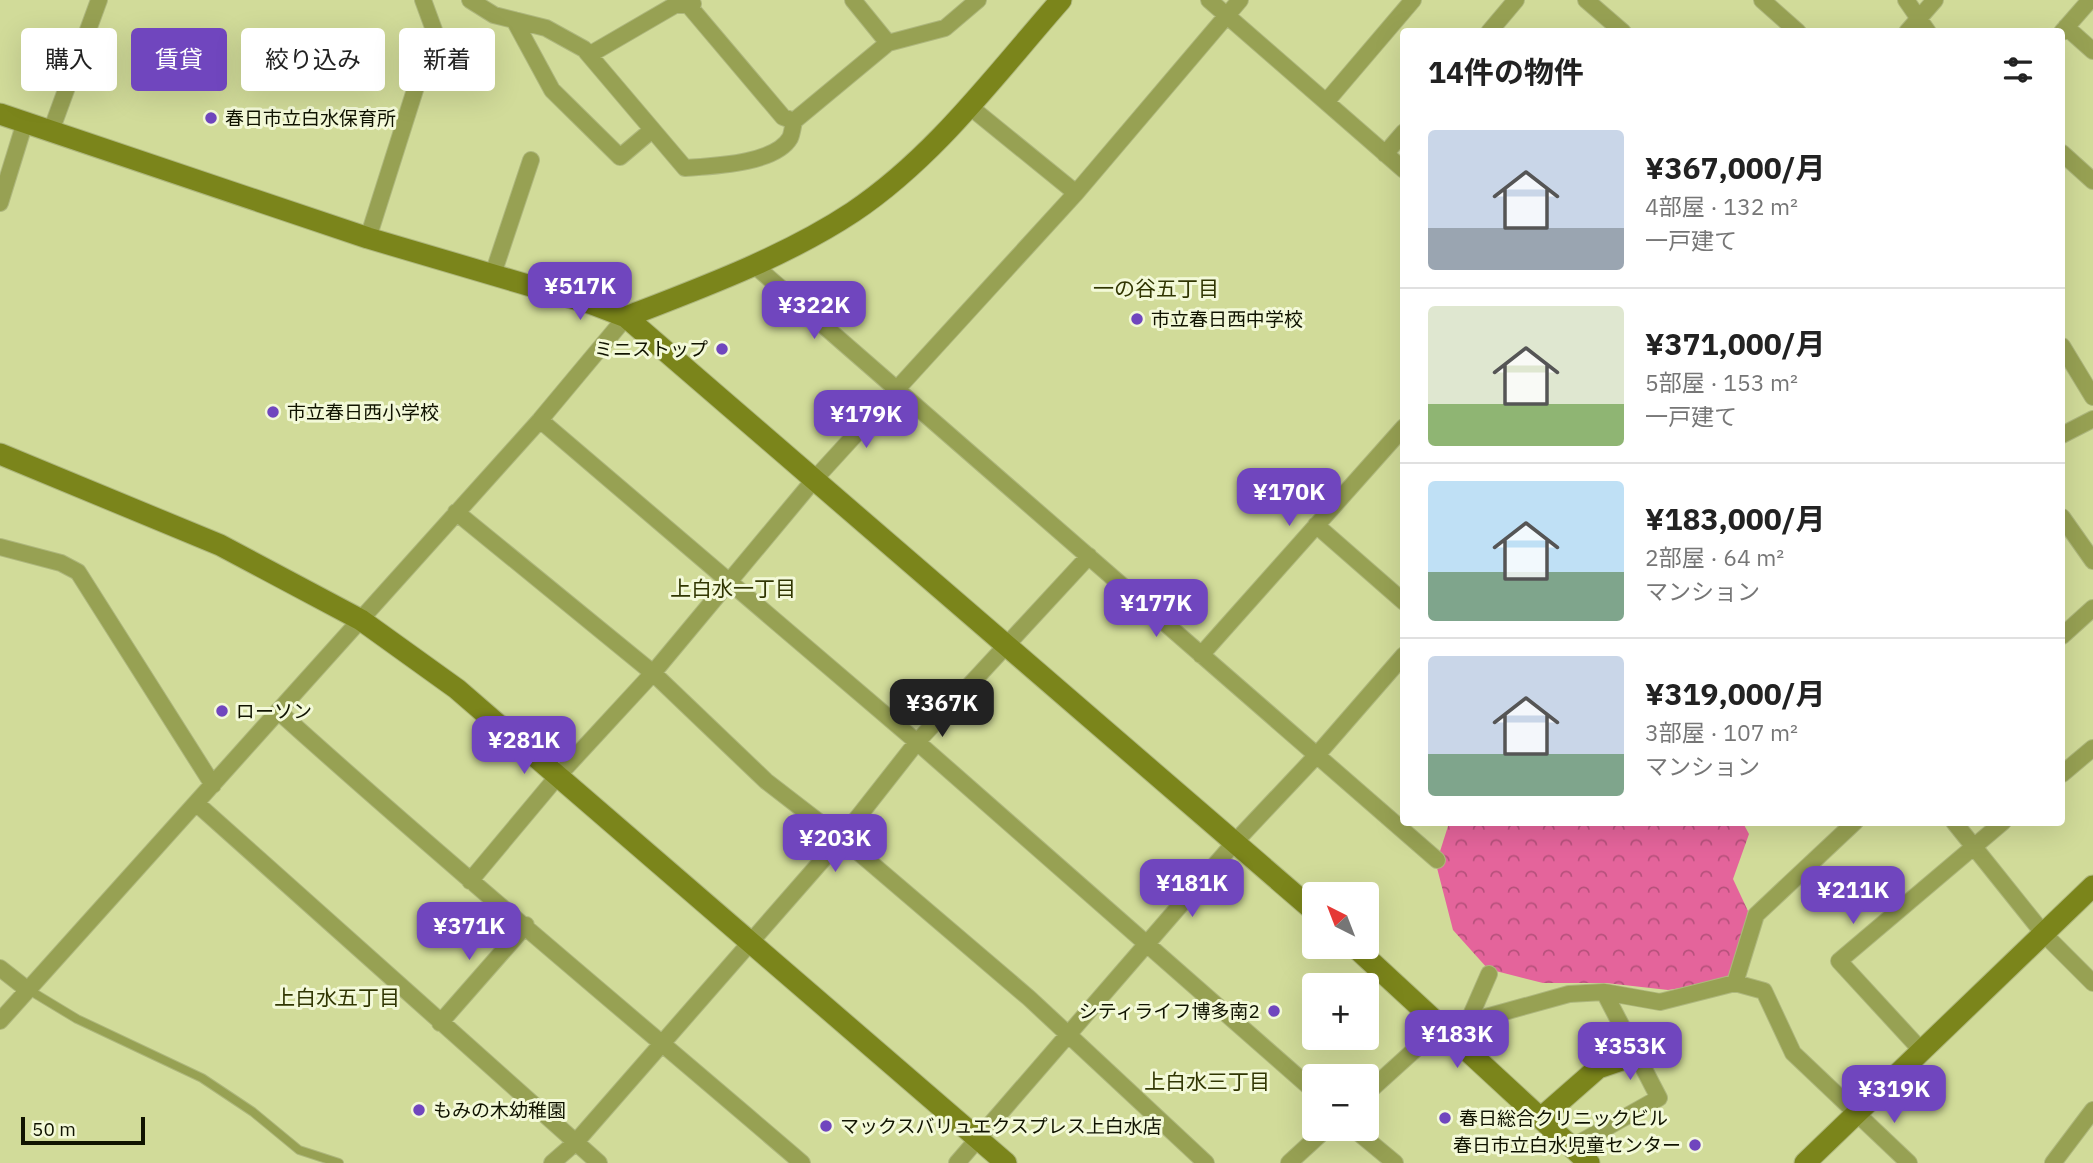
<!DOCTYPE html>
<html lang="ja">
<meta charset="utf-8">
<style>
:root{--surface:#fff;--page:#f6f6f6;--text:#222;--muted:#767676;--line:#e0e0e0;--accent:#7046be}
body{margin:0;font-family:"IBM Plex Sans","Noto Sans JP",sans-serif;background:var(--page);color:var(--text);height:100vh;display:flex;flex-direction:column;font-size:26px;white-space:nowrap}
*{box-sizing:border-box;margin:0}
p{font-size:23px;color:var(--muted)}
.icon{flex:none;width:38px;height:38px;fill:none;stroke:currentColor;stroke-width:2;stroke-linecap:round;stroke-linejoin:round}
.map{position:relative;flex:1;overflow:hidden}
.panel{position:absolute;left:1400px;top:28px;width:665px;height:798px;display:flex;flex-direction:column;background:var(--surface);border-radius:7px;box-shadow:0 7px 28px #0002}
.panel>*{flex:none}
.guide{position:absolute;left:21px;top:28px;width:665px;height:63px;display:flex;gap:14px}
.needle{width:46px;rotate:318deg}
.buttons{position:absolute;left:1302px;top:882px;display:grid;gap:14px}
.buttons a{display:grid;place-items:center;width:77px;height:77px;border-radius:7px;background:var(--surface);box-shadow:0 7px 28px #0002;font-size:35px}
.scale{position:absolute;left:21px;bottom:18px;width:124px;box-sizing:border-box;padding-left:7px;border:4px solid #101300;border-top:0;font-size:19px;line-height:24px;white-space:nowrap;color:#101300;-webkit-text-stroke:5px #f3f9d8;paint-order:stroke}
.price{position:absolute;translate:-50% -60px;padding:0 16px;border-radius:14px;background:var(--accent);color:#fff;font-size:23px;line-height:46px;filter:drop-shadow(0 2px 4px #0008)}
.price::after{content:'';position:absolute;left:50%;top:42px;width:21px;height:16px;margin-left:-10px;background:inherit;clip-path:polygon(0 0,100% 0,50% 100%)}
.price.selected{background:#222;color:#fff}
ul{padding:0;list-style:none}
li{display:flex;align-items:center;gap:21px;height:175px;padding:0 28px}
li+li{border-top:2px solid var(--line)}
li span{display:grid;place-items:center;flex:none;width:196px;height:140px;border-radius:7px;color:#555}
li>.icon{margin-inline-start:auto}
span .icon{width:84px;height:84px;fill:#fffc;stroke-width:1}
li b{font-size:30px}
h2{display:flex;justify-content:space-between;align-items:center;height:84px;padding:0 28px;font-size:30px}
.tag{padding:0 24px;border-radius:7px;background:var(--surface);box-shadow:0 7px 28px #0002;font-size:24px;line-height:63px}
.tag.selected{background:var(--accent);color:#fff}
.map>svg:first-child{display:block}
.forest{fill:url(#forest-crowns)}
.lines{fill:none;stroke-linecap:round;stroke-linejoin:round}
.lane-casing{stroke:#aeb77d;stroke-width:10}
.street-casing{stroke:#aeb77d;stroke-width:18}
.secondary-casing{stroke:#aeb77d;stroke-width:23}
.lane{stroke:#97a153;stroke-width:8}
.street{stroke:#97a153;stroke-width:16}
.secondary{stroke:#7b851b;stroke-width:21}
.poi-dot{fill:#7046be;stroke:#f3f9d8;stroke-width:2.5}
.labels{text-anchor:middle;stroke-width:6;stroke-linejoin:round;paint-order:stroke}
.poi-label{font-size:19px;fill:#101300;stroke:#f3f9d8;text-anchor:start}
.neighbourhood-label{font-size:21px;fill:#313602;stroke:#f3f9d8}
</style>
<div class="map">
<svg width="2093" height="1163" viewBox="0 0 2093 1163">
<defs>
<pattern id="forest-crowns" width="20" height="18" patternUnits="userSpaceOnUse" patternTransform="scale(1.75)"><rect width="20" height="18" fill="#e4649b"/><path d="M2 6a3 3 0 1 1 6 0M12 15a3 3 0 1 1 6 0" fill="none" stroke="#b7517c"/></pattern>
</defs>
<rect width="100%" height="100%" fill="#d1db99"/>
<!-- forest -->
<path class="forest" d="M1449 823H1743L1749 834 1733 879 1748 911 1735 971 1726 981 1668 990 1606 983H1543L1488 969 1453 930 1436 864Z"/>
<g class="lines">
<!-- lane casing -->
<g class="lane-casing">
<path id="lane" d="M29 990 77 1019 202 1078 253 1112 299 1150 339 1163"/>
</g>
<!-- street casing -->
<g class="street-casing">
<path id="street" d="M470 0 494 15 546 28 584 49 685 168C712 166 775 164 790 138 792 134 793 126 794 121L888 43 945 28 978 0
M684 0 783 117 794 121
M853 0 888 43
M1209 0 1404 170
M1586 0 1623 32
M1762 0 1798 32
M1906 0 1928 32
M514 20 552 90 620 157 652 130
M2066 27 2093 51
M1489 32 1516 0
M1907 32 1935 0
M2062 32 2090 0
M589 55 675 5 693 4
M1326 102 1413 0
M969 106 1076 193
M51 131 99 0
M2062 153 2093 181
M1385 154 1404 132
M0 203 25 122
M368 238 434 30 423 0
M754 265 1437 860
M493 274 531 160
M2062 346 2093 397
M540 420 917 742 1314 1091
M2062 435 2093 419
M456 512 653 673 766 781 858 852 1029 998 1206 1163
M2062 517 2093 561
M1316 525 1404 602
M0 547 61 563 78 572 213 785
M2062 636 2093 608
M1201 655 1404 427
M278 711C449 865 627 1013 802 1163
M2062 774 2093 748
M196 803 599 1163
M1954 822 2043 933 2093 983
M470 881 557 777 653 673 813 481 1076 193 1240 0
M0 968 28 990
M1735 983 1764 991 1793 1053 1909 1163
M0 1021 540 420 626 317
M1468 1022 1489 974
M440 1023 526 925
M1450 1035 1468 1022 1569 994 1604 992 1660 1002 1735 983 1756 915 1855 822
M1920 1049 1839 961 2003 822
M1367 1093 1441 1026
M1354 1129 1395 1163
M1572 1147 1659 1098 1604 992
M552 1163 575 1143 840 840 917 742 1089 556
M957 1163 1235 842 1317 755 1404 655
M1289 1163 1326 1129
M2053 1163 2093 1110"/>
</g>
<!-- secondary casing -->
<g class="secondary-casing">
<path id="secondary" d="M0 114 368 238 592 304 626 317C701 288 785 257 853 212 935 157 996 74 1061 0
M626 317 1314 911
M0 454 220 545 361 620 457 689 1006 1163
M1355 947 1589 1163
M1541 1118 1598 1068 1636 1055
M1805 1163 2093 886"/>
</g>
<!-- lane -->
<use href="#lane" class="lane"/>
<!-- street -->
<use href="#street" class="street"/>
<!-- secondary -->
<use href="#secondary" class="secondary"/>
</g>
<!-- markers -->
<g class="poi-dot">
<circle cx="211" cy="118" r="7"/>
<circle cx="1137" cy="319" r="7"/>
<circle cx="722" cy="349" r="7"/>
<circle cx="273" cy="412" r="7"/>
<circle cx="222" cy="711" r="7"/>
<circle cx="1274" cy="1011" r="7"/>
<circle cx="419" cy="1110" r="7"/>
<circle cx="1445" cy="1118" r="7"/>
<circle cx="826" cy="1126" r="7"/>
<circle cx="1695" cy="1145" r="7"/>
</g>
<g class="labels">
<!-- poi labels -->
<g class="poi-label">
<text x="225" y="125">春日市立白水保育所</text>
<text x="1151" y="326">市立春日西中学校</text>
<text x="708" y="356" text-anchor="end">ミニストップ</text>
<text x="287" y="419">市立春日西小学校</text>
<text x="236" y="718">ローソン</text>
<text x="1260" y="1018" text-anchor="end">シティライフ博多南2</text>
<text x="433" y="1117">もみの木幼稚園</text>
<text x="1459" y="1125">春日総合クリニックビル</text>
<text x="840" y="1133">マックスバリュエクスプレス上白水店</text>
<text x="1681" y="1152" text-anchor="end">春日市立白水児童センター</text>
</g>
<!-- neighbourhood labels -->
<g class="neighbourhood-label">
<text x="1156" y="296">一の谷五丁目</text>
<text x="733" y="596">上白水一丁目</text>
<text x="337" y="1005">上白水五丁目</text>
<text x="1207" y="1089">上白水三丁目</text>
</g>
</g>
</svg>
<div class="buttons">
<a><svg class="needle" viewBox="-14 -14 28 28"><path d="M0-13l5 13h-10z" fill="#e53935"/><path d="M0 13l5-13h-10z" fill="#767676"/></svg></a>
<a>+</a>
<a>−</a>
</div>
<div class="scale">50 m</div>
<b class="price" style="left:580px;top:322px">¥517K</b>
<b class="price" style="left:814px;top:341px">¥322K</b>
<b class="price" style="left:866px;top:450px">¥179K</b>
<b class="price" style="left:1289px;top:528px">¥170K</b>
<b class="price" style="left:1156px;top:639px">¥177K</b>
<b class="price selected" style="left:942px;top:739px">¥367K</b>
<b class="price" style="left:524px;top:776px">¥281K</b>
<b class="price" style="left:835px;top:874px">¥203K</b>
<b class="price" style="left:1192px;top:919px">¥181K</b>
<b class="price" style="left:1853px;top:926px">¥211K</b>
<b class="price" style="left:469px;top:962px">¥371K</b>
<b class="price" style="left:1457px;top:1070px">¥183K</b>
<b class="price" style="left:1630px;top:1082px">¥353K</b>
<b class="price" style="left:1894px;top:1125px">¥319K</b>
<div class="guide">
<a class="tag">購入</a>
<a class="tag selected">賃貸</a>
<a class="tag">絞り込み</a>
<a class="tag">新着</a>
</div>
<section class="panel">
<h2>14件の物件<svg class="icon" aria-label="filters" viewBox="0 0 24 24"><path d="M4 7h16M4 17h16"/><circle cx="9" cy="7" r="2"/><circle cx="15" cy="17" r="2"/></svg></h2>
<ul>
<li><span style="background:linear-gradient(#c9d6e8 70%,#9aa5b1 0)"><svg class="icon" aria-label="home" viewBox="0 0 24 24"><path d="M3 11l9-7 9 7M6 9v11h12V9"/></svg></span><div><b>¥367,000/月</b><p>4部屋 · 132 m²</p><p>一戸建て</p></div></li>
<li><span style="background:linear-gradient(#dfe7d0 70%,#8fb573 0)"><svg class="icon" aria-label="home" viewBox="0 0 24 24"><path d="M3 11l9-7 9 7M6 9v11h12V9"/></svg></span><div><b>¥371,000/月</b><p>5部屋 · 153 m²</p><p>一戸建て</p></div></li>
<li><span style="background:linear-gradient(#bfe0f5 65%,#7fa58c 0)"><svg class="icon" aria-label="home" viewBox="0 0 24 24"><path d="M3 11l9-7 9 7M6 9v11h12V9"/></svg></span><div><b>¥183,000/月</b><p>2部屋 · 64 m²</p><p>マンション</p></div></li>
<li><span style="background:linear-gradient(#c9d6e8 70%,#7fa58c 0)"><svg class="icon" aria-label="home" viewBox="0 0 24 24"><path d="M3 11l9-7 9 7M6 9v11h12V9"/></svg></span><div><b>¥319,000/月</b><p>3部屋 · 107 m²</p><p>マンション</p></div></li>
</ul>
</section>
</div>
